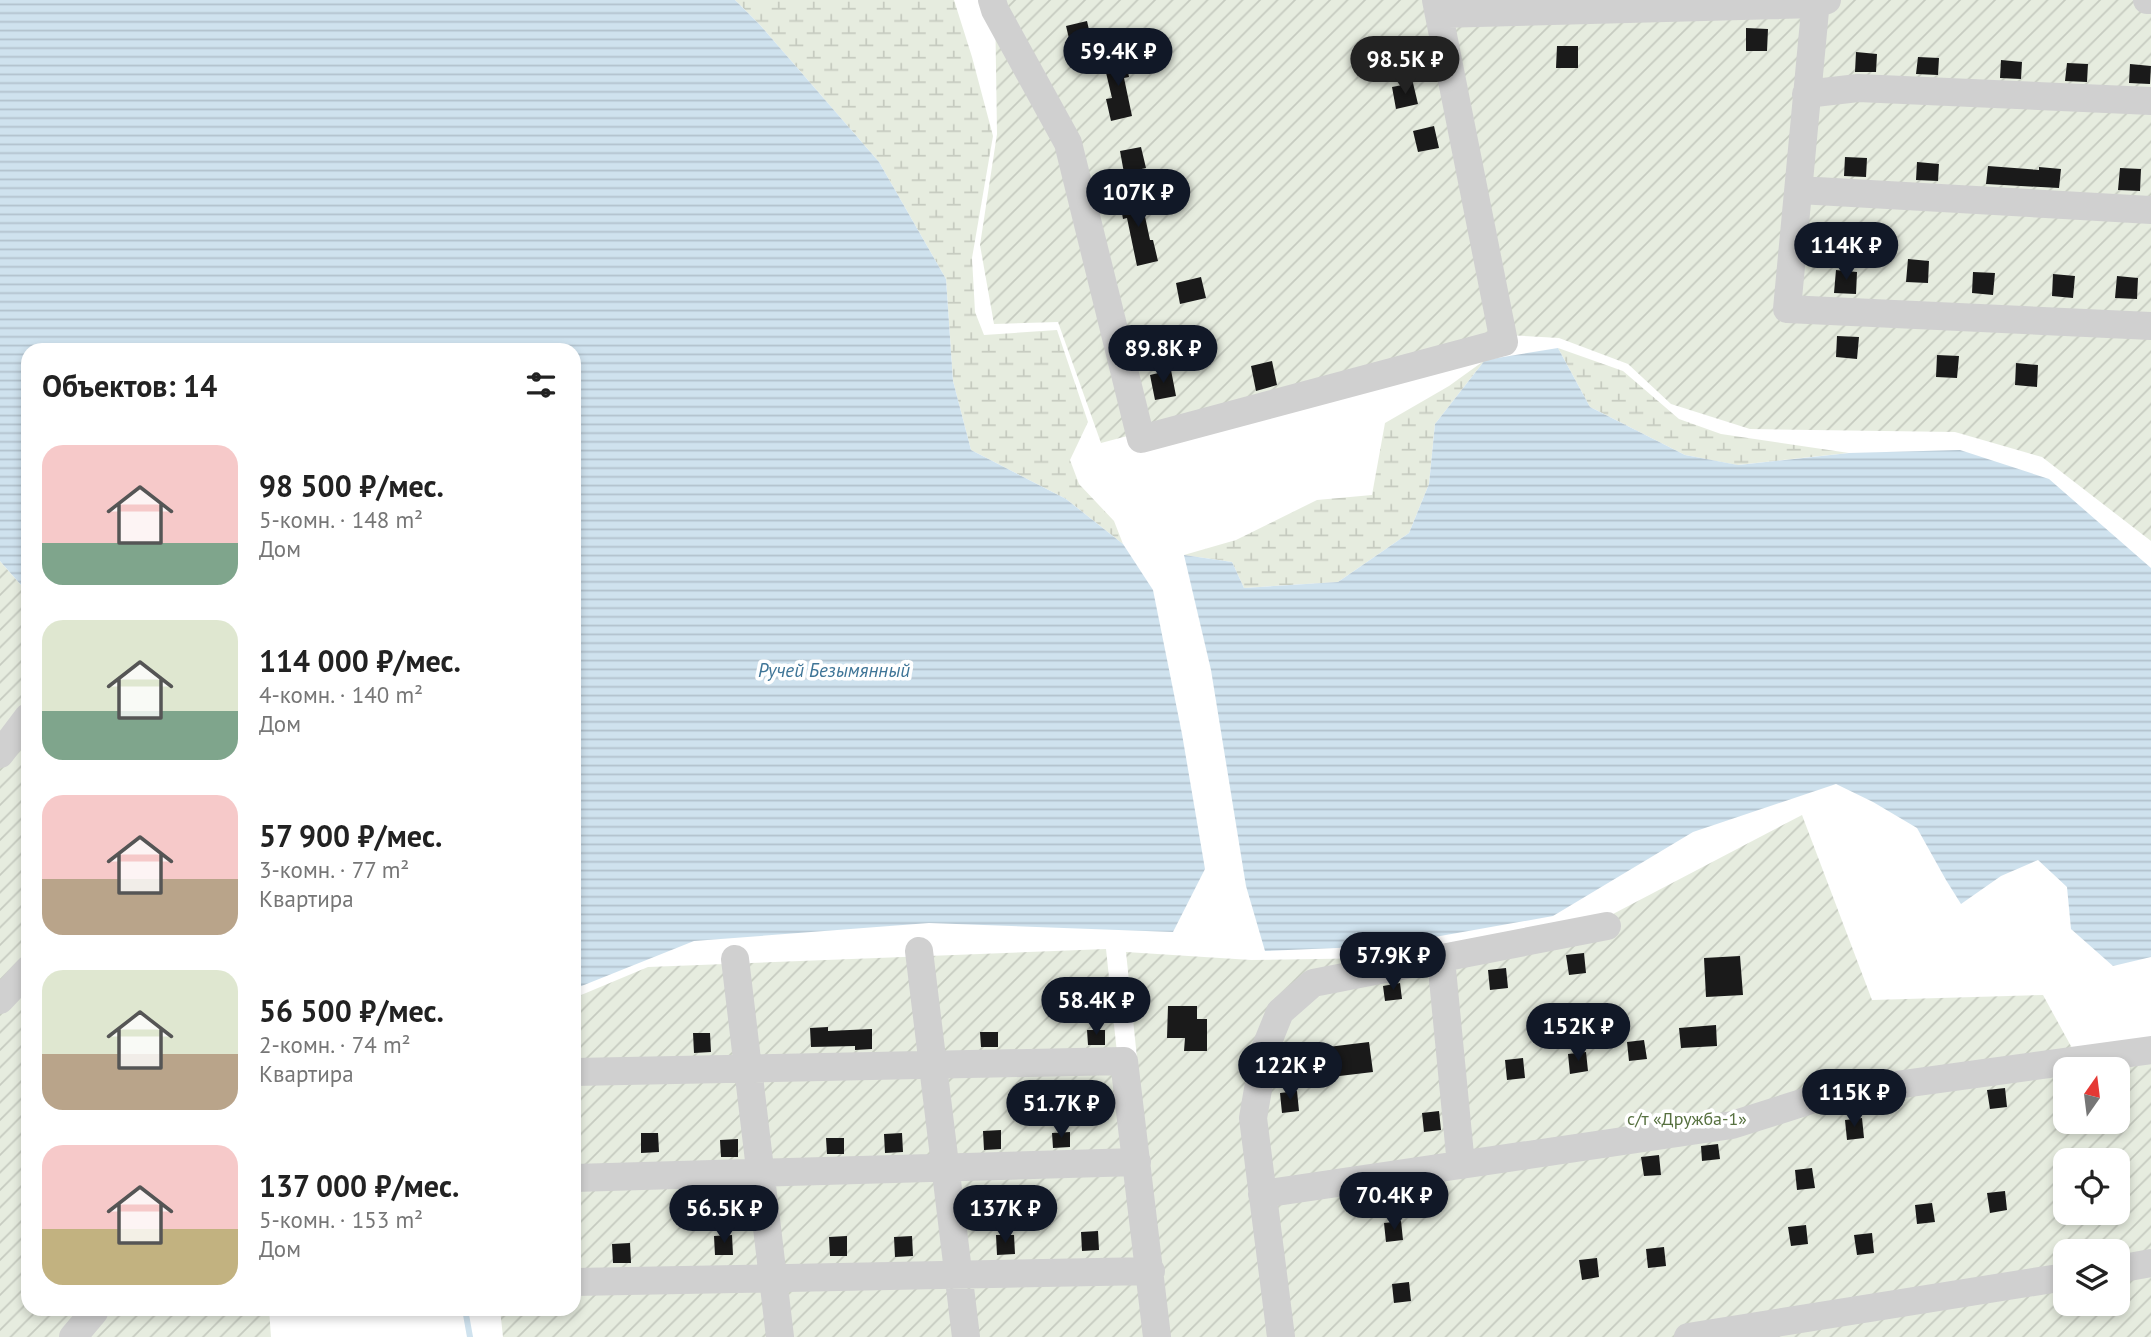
<!DOCTYPE html>
<html lang="ru">
<meta charset="utf-8">
<style>
:root{--surface:#fff;--page:#f6f6f6;--text:#222;--muted:#767676;--accent:#111827}
body{margin:0;font-family:"PT Sans",sans-serif;background:var(--page);color:var(--text);height:100vh;display:flex;flex-direction:column;font-size:26px;white-space:nowrap}
*{box-sizing:border-box;margin:0}
p{font-size:23px;color:var(--muted)}
.icon{flex:none;width:38px;height:38px;fill:none;stroke:currentColor;stroke-width:2;stroke-linecap:round;stroke-linejoin:round}
.map{position:relative;flex:1;overflow:hidden}
.panel{position:absolute;left:21px;top:343px;width:560px;height:973px;display:flex;flex-direction:column;background:var(--surface);border-radius:21px;box-shadow:0 4px 10px #0003}
.panel>*{flex:none}
.needle{width:46px;rotate:14deg}
.controls{position:absolute;left:2053px;top:1057px;display:grid;gap:14px}
.controls a{display:grid;place-items:center;width:77px;height:77px;border-radius:14px;background:var(--surface);box-shadow:0 4px 10px #0003;font-size:35px}
.price{position:absolute;translate:-50% -60px;padding:0 16px;border-radius:24px;background:var(--accent);color:#fff;font-size:23px;line-height:46px;filter:drop-shadow(0 2px 4px #0008)}
.price::after{content:'';position:absolute;left:50%;top:42px;width:21px;height:16px;margin-left:-10px;background:inherit;clip-path:polygon(0 0,100% 0,50% 100%)}
.price.active{background:#222;color:#fff}
ul{padding:0;list-style:none}
li{display:flex;align-items:center;gap:21px;height:175px;padding:0 21px}
li span{display:grid;place-items:center;flex:none;width:196px;height:140px;border-radius:21px;color:#555}
li>.icon{margin-inline-start:auto}
span .icon{width:84px;height:84px;fill:#fffc;stroke-width:1}
li b{font-size:30px}
h2{display:flex;justify-content:space-between;align-items:center;height:84px;padding:0 21px;font-size:30px}
.map>svg:first-child{display:block}
.wetland{fill:url(#wetland-marsh)}
.garden{fill:url(#garden-furrows);fill-rule:evenodd}
.water{fill:url(#water-rules)}
.lines{fill:none;stroke-linecap:round;stroke-linejoin:round}
.stream{stroke:#cfe2ee;stroke-width:6}
.building{fill:#1a1a1a}
.minor{stroke:#d0d0d0;stroke-width:28}
.labels{text-anchor:middle;stroke-width:7;stroke-linejoin:round;paint-order:stroke}
.park-label{font-size:18px;fill:#56703f;stroke:#fff}
.water-label{font-size:19px;font-style:italic;fill:#3f7597;stroke:#fff}
</style>
<div class="map">
<svg width="2151" height="1337" viewBox="0 0 2151 1337">
<defs>
<pattern id="wetland-marsh" width="20" height="14" patternUnits="userSpaceOnUse" patternTransform="scale(1.75)"><rect width="20" height="14" fill="#e6ecdf"/><path d="M1 5h8M5 5V1M11 12h8M15 12V8" fill="none" stroke="#c6cbc0"/></pattern>
<pattern id="garden-furrows" width="10" height="10" patternUnits="userSpaceOnUse" patternTransform="scale(1.75)"><rect width="10" height="10" fill="#e6ecdf"/><path d="M-1 1l2-2M0 10L10 0M9 11l2-2" fill="none" stroke="#c6cbc0"/></pattern>
<pattern id="water-rules" width="6" height="5" patternUnits="userSpaceOnUse" patternTransform="scale(1.75)"><rect width="6" height="5" fill="#cfe2ee"/><path d="M0 2.5h6" fill="none" stroke="#b2c2cd"/></pattern>
</defs>
<rect width="100%" height="100%" fill="#fff"/>
<!-- wetland -->
<path class="wetland" d="M735 0H954L972 57 993 136 972 258 975 312 984 335 1057 330 1088 422 1070 460 1079 484 1114 521 1123 544 1066 499 971 450 953 381 946 279 879 162 760 25Z
M1558 348 1623 371 1679 419 1721 434 1849 453 1737 465 1685 455 1590 407Z
M1485 360 1435 424 1429 484 1409 533 1338 582 1244 588 1232 562 1184 555 1236 540 1317 500 1372 495 1385 423 1449 386Z"/>
<!-- garden -->
<path class="garden" d="M995 0H1428L1496 338 1101 443 1058 322 994 324 980 245 997 134Z
M1447 0H2151V541L2042 457 1955 432 1750 429 1671 404 1628 364 1559 338 1508 335Z
M0 561 28 593V1309H269L271 1337H0Z
M1802 815 1872 1000 2043 995 2072 1048 2151 1042V1337H1166L1126 952 1251 960 1381 958 1613 914ZM2065 1069H2118V1122H2065ZM2065 1160H2118V1213H2065ZM2065 1251H2118V1304H2065Z
M1106 949 1147 1337H503L500 1309H574V998L648 967Z"/>
<!-- water -->
<path class="water" d="M0 0H735L760 25 879 162 946 279 953 381 971 450 1066 499 1123 544 1153 590 1182 734 1205 869 1173 932 929 923 694 941 574 989V350H28V593L0 561Z
M1558 348 1590 407 1685 455 1738 465 1849 453 1960 450 2049 479 2151 568V957L2113 966 2071 929 2067 887 2038 860 2001 876 1961 904 1946 880 1917 828 1873 802 1836 784 1693 832 1553 916 1384 946 1265 951 1246 886 1211 670 1184 555 1232 562 1244 588 1338 582 1409 533 1429 484 1435 424 1485 360Z"/>
<g class="lines">
<!-- stream -->
<path class="stream" d="M465 1309 470 1337"/>
</g>
<!-- building -->
<path class="building" d="M1087 21 1092 43 1071 47 1066 26Z
M1746 28 1768 29 1767 51H1746Z
M1557 46H1578V68H1556Z
M1856 52 1877 54 1876 72H1855Z
M1125 56 1129 77 1124 78 1132 116 1111 121 1106 99 1112 98 1103 60Z
M1918 57 1939 58 1938 75 1916 74Z
M2001 60 2022 62 2021 79 2000 78Z
M2067 63 2088 64 2087 82 2065 81Z
M2130 64 2151 66 2150 84 2129 83Z
M1413 83 1418 104 1396 109 1392 87Z
M1434 126 1439 148 1418 152 1413 131Z
M1141 147 1146 168 1124 173 1120 151Z
M1845 157 1867 158 1866 177 1844 176Z
M1917 162 1939 164 1938 181 1916 180Z
M1988 166 2039 170V167L2061 169 2059 188 1986 184Z
M2120 168 2141 169 2140 191 2118 190Z
M1140 193 1150 240H1153L1158 261 1137 266 1127 218 1123 219 1119 197Z
M1908 259 1929 261 1928 283 1906 282Z
M1836 270 1857 272 1856 294 1834 293Z
M1973 272 1995 273 1993 295 1972 293Z
M2053 274 2075 276 2073 298 2052 296Z
M2117 276 2138 278 2137 299 2115 298Z
M1201 277 1206 298 1180 304 1176 283Z
M1837 336 1859 337 1857 359 1836 357Z
M1937 355 1959 356 1957 378 1936 377Z
M1272 361 1277 385 1256 391 1251 366Z
M2016 363 2038 365 2037 387 2015 385Z
M1171 370 1176 396 1155 400 1150 375Z
M1584 953 1586 973 1569 975 1566 955Z
M1740 956 1743 995 1706 997 1704 958Z
M1506 968 1508 988 1490 990 1488 970Z
M1400 983 1402 999 1385 1001 1383 986Z
M1168 1006H1197V1019H1207V1051H1184L1185 1038H1167Z
M1716 1025 1717 1046 1681 1048 1679 1028Z
M828 1027V1031L872 1029V1049L855 1050V1046L811 1047 810 1028Z
M1087 1030H1105V1045H1088Z
M980 1032H998V1047H981Z
M693 1033H710L711 1052 694 1053Z
M1644 1040 1647 1059 1629 1061 1627 1042Z
M1369 1042 1373 1072 1331 1077 1328 1047Z
M1586 1052 1588 1071 1570 1074 1568 1054Z
M1523 1058 1525 1078 1507 1080 1505 1060Z
M2005 1088 2007 1107 1990 1109 1987 1090Z
M1297 1091 1299 1111 1282 1113 1280 1093Z
M1439 1111 1441 1130 1424 1132 1422 1113Z
M1862 1118 1864 1138 1847 1140 1845 1120Z
M1001 1130V1149L984 1150 983 1131Z
M1070 1132V1147L1053 1148 1052 1133Z
M641 1133H658L659 1152 641 1153Z
M902 1133 903 1152 885 1153 884 1134Z
M826 1138H844V1154H827Z
M738 1139V1157H721L720 1140Z
M1718 1144 1720 1159 1702 1161 1701 1146Z
M1659 1155 1661 1175 1644 1176 1641 1157Z
M1812 1168 1815 1188 1797 1190 1795 1170Z
M2005 1191 2007 1210 1990 1213 1987 1193Z
M1932 1203 1935 1222 1917 1224 1915 1205Z
M1401 1221 1403 1240 1386 1242 1384 1223Z
M1806 1225 1808 1244 1791 1246 1788 1227Z
M1098 1231 1099 1250 1082 1251 1081 1232Z
M1872 1233 1874 1253 1857 1255 1854 1235Z
M732 1235 733 1255H715L714 1236Z
M996 1235H1014L1015 1254 997 1255Z
M847 1236V1256H830L829 1237Z
M912 1236 913 1256 895 1257 894 1237Z
M630 1243 631 1263H613L612 1244Z
M1664 1247 1666 1266 1648 1268 1646 1249Z
M1597 1258 1599 1277 1582 1280 1579 1260Z
M1409 1282 1411 1301 1394 1303 1392 1284Z"/>
<g class="lines">
<!-- minor -->
<path class="minor" d="M992 0 995 10 1068 143 1141 439 1504 342 1436 0
M1816 0 1787 309 2151 326
M2147 0H2151
M1439 14 1816 4 1827 0
M1806 94 1858 88 2151 101
M1799 190 2151 210
M0 754 28 717
M919 951 966 1337
M735 959 780 1337
M1441 959 1461 1165
M0 1000 28 970
M574 1072 1124 1061 1157 1337
M574 1178 1137 1162
M1262 1194 1732 1125 1830 1094 2151 1050
M2118 1269 2151 1263
M574 1282 1151 1271
M73 1337 94 1312
M1281 1337 1253 1118 1265 1049 1280 1012 1313 983 1607 926
M1688 1337 2065 1277"/>
</g>
<g class="labels">
<!-- park labels -->
<g class="park-label">
<text x="1687" y="1125">с/т «Дружба-1»</text>
</g>
<!-- water labels -->
<g class="water-label">
<text x="834" y="677">Ручей Безымянный</text>
</g>
</g>
</svg>
<div class="controls">
<a><svg class="needle" viewBox="-14 -14 28 28"><path d="M0-13l5 13h-10z" fill="#e53935"/><path d="M0 13l5-13h-10z" fill="#767676"/></svg></a>
<a><svg class="icon" aria-label="locate" viewBox="0 0 24 24"><circle cx="12" cy="12" r="6"/><path d="M12 2v4M12 18v4M2 12h4M18 12h4"/></svg></a>
<a><svg class="icon" aria-label="layers" viewBox="0 0 24 24"><path d="M12 4l9 5-9 5-9-5zM3 14l9 5 9-5"/></svg></a>
</div>
<b class="price" style="left:1118px;top:88px">59.4K ₽</b>
<b class="price active" style="left:1405px;top:96px">98.5K ₽</b>
<b class="price" style="left:1138px;top:229px">107K ₽</b>
<b class="price" style="left:1846px;top:282px">114K ₽</b>
<b class="price" style="left:1163px;top:385px">89.8K ₽</b>
<b class="price" style="left:1393px;top:992px">57.9K ₽</b>
<b class="price" style="left:1096px;top:1037px">58.4K ₽</b>
<b class="price" style="left:1578px;top:1063px">152K ₽</b>
<b class="price" style="left:1290px;top:1102px">122K ₽</b>
<b class="price" style="left:1854px;top:1129px">115K ₽</b>
<b class="price" style="left:1061px;top:1140px">51.7K ₽</b>
<b class="price" style="left:1394px;top:1232px">70.4K ₽</b>
<b class="price" style="left:724px;top:1245px">56.5K ₽</b>
<b class="price" style="left:1005px;top:1245px">137K ₽</b>
<section class="panel">
<h2>Объектов: 14<svg class="icon" aria-label="filters" viewBox="0 0 24 24"><path d="M4 7h16M4 17h16"/><circle cx="9" cy="7" r="2"/><circle cx="15" cy="17" r="2"/></svg></h2>
<ul>
<li><span style="background:linear-gradient(#f6c9c9 70%,#7fa58c 0)"><svg class="icon" aria-label="home" viewBox="0 0 24 24"><path d="M3 11l9-7 9 7M6 9v11h12V9"/></svg></span><div><b>98 500 ₽/мес.</b><p>5-комн. · 148 m²</p><p>Дом</p></div></li>
<li><span style="background:linear-gradient(#dfe7d0 65%,#7fa58c 0)"><svg class="icon" aria-label="home" viewBox="0 0 24 24"><path d="M3 11l9-7 9 7M6 9v11h12V9"/></svg></span><div><b>114 000 ₽/мес.</b><p>4-комн. · 140 m²</p><p>Дом</p></div></li>
<li><span style="background:linear-gradient(#f6c9c9 60%,#b9a48a 0)"><svg class="icon" aria-label="home" viewBox="0 0 24 24"><path d="M3 11l9-7 9 7M6 9v11h12V9"/></svg></span><div><b>57 900 ₽/мес.</b><p>3-комн. · 77 m²</p><p>Квартира</p></div></li>
<li><span style="background:linear-gradient(#dfe7d0 60%,#b9a48a 0)"><svg class="icon" aria-label="home" viewBox="0 0 24 24"><path d="M3 11l9-7 9 7M6 9v11h12V9"/></svg></span><div><b>56 500 ₽/мес.</b><p>2-комн. · 74 m²</p><p>Квартира</p></div></li>
<li><span style="background:linear-gradient(#f6c9c9 60%,#c2b280 0)"><svg class="icon" aria-label="home" viewBox="0 0 24 24"><path d="M3 11l9-7 9 7M6 9v11h12V9"/></svg></span><div><b>137 000 ₽/мес.</b><p>5-комн. · 153 m²</p><p>Дом</p></div></li>
</ul>
</section>
</div>
